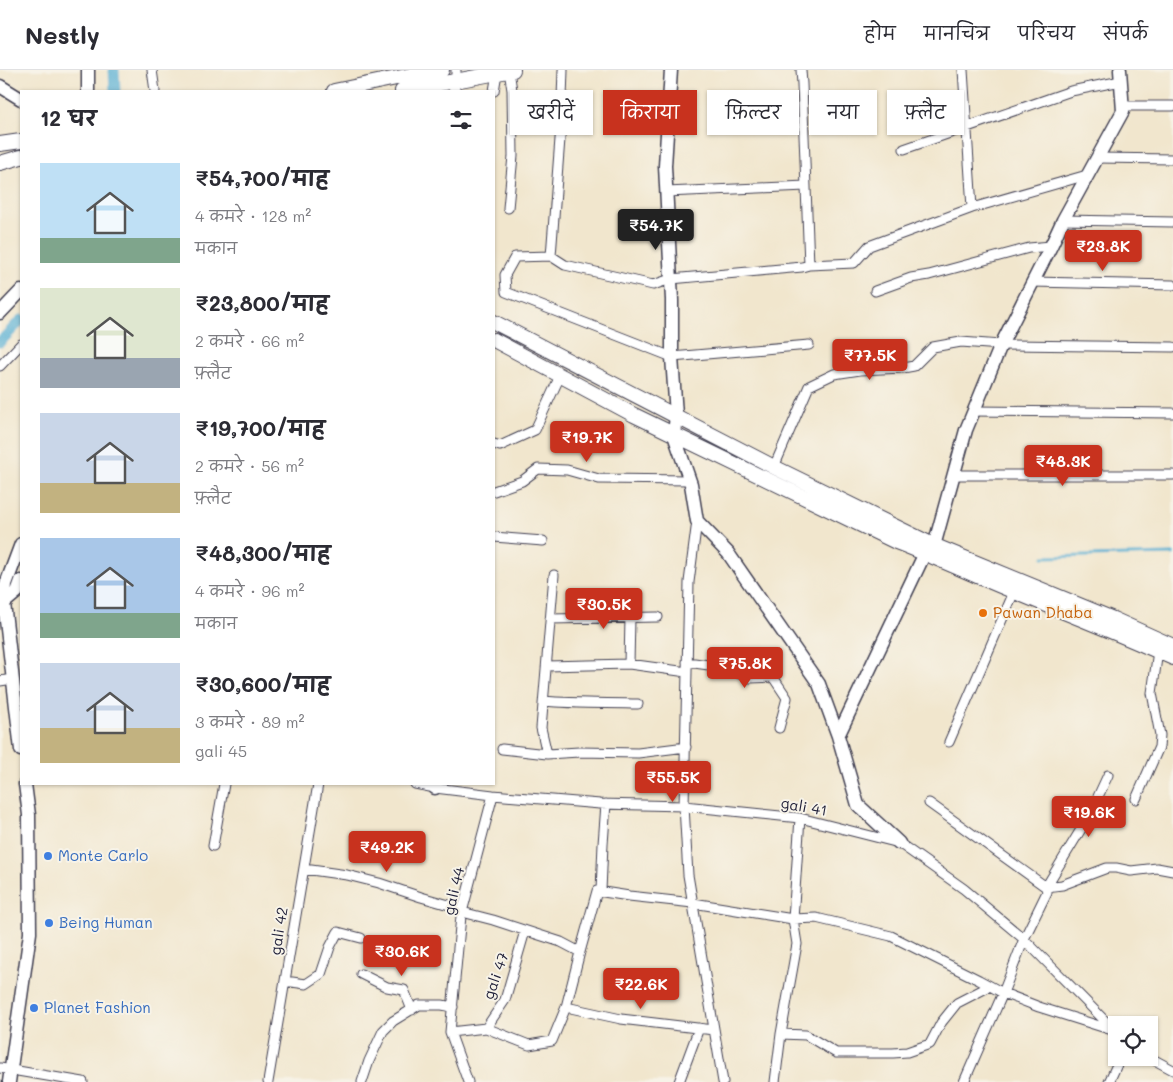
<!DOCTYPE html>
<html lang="hi">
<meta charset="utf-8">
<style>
:root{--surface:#fff;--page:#f2f2f3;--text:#2b2b33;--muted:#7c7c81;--line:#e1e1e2;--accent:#c8321e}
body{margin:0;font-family:Mali,"Playpen Sans Deva",sans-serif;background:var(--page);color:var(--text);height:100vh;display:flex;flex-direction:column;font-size:19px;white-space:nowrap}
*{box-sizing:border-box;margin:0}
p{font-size:16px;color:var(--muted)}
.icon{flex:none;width:28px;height:28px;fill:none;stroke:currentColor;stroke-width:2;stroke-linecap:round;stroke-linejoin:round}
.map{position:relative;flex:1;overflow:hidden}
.side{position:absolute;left:20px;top:20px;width:475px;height:695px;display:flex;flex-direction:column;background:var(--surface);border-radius:0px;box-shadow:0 1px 4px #0004}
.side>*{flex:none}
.top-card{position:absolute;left:510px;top:20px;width:475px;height:45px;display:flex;gap:10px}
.tools{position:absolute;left:1108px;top:946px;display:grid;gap:10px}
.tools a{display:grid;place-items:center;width:50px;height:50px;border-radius:0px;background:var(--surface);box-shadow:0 1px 4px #0004;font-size:25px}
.price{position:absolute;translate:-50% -42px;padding:0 11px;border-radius:5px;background:var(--accent);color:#fff;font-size:16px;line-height:32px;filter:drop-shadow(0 1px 2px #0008)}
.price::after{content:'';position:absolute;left:50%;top:30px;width:15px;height:11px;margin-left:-8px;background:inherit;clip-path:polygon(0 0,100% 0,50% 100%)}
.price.selected{background:#222;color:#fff}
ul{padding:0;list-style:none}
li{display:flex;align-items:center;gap:15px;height:125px;padding:0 20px}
li span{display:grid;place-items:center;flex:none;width:140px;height:100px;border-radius:0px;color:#555}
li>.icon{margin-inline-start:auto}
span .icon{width:60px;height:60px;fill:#fffc;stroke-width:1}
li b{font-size:21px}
h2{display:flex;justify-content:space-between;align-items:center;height:60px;padding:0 20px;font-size:21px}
.chip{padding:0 18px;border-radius:0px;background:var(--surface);box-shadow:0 1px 4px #0004;font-size:18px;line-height:45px}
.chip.selected{background:var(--accent);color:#fff}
header{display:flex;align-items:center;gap:30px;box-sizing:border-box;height:70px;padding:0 25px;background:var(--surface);border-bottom:1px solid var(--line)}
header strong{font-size:24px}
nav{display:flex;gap:28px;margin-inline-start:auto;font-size:18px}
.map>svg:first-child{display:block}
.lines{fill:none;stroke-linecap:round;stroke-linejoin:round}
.stream{stroke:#56afd3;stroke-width:3}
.canal{stroke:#56afd3;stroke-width:11}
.street-casing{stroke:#413f51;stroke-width:11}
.secondary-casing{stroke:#413f51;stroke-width:15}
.primary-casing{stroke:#413f51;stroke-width:16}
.street{stroke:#fff;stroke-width:9}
.secondary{stroke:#fff;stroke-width:12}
.primary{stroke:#fff;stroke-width:14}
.food-dot{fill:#e8710a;stroke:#f7f3e8;stroke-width:2}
.shop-dot{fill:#3f7fe0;stroke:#f7f3e8;stroke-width:2}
.labels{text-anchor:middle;stroke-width:4;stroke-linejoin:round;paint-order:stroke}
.food-label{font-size:15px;fill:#c56008;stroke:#f7f3e8;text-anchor:start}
.street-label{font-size:15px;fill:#22223b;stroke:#f7f3e8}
.shop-label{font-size:15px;fill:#366cbe;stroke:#f7f3e8;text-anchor:start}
</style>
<header>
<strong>Nestly</strong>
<nav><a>होम</a><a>मानचित्र</a><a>परिचय</a><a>संपर्क</a></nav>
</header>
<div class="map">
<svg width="1173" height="1012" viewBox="0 0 1173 1012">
<rect width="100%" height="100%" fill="#f7f3e8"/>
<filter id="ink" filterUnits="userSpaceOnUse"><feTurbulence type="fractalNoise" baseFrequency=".02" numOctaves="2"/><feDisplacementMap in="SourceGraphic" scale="10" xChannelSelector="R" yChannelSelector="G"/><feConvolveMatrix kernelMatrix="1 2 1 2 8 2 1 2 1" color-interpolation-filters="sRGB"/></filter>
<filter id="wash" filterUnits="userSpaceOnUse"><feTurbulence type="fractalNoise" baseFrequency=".0096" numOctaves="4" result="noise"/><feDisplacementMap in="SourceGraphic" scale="20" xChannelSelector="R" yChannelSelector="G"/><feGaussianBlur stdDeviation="1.12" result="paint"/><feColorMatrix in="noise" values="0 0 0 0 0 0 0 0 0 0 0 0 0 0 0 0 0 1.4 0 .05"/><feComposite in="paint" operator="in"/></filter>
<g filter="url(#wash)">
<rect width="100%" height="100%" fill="#f1e6cd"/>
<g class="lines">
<!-- stream -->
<path class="stream" d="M1044 487 1173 484"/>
<!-- canal -->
<path class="canal" d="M114 0 115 21
M0 272 21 250"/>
</g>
</g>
<g filter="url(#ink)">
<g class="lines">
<!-- street casing -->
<g class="street-casing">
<path id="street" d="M152 0 155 21
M801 0 802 14 809 195
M963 0 972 138
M454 21 456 12V0
M494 21 497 3
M1123 36H1173
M904 79 1071 21 1121 11
M1097 88 1173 89
M666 122 806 116
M508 138 513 86 512 20 509 1
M1063 150 1173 152
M551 186 561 56 563 0
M1032 212 1173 215
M875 221 911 208 929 205 1029 178 1051 176
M809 275 672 287 506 222 505 205 515 187 551 186 565 195 653 215 671 209 802 197 809 195 854 193 869 176 972 138 1087 105
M0 296 21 274
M973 341 1173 343
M494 374 500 376 535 360 560 306
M774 397 809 316 834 304 860 300 903 298 914 296 933 277 961 272 1001 275 1173 277
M954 405H1173
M494 421 522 411 538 399 567 400 599 409 690 410
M697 451 689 512 684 736 688 805 723 1012
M494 467 543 471
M554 505 541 658 547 684 579 682 638 683 686 677
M550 549 658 547
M687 592 723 597 750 608 773 607 787 628 779 658
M629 594 630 548
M547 596 629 594 687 602
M0 611 13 609
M544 631C575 634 607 633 638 634
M949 672 1014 522
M502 679 547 684
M415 714 435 718 493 725 600 734 684 736 800 748 899 773 964 819 1024 869 1116 962
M1136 729 1159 677 1160 665 1152 623 1158 581
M929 733 1046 817 1062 815 1107 798H1116L1131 801 1157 798 1173 801
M213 776 224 714
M304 799 347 805 379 813 421 827 463 839
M601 821 603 774 606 734
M580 882 597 821 629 826 693 833 793 849 816 848 891 866 979 910 1003 923 1039 937 1112 960
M361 904 387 917 404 920 412 940
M285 911 306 914 321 904 330 877 338 862 361 868
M566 937 621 949 714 960
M486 958 505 930 525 861
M450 962 486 958 529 975 552 971 566 937 580 882 561 872 493 850 462 842
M781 964 806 965 836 983H893L907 982 930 974 941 953 957 933 990 916
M1149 987 1173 1000
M0 998 83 1012
M268 1012 318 714
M362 1012 369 991 383 961 393 951 419 935H442L453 937
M468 1012 450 962 461 846 493 725
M679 1012 699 958
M775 1012 781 964 797 874 793 849 800 748
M964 1012 1003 923 1024 869 1047 822 1046 817 1089 746 1108 705
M1109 1012 1120 988"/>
</g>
<!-- secondary casing -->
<g class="secondary-casing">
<path id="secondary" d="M88 0V21
M671 0 665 96 672 230V287L676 345 674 365 691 414 697 451 728 483 819 614 838 666
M0 16 21 29
M0 243 21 221
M21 474 6 514 4 533 21 680
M934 476 966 360 1001 275 1051 176 1063 150 1123 41 1120 0
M4 533 17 522 21 511
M435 718V714
M899 773 858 735 838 666 925 483
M9 1012 30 863 29 745 25 714"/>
</g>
<!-- primary casing -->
<g class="primary-casing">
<path id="primary" d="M334 21 411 5 442 0
M402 21 513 0
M0 74 21 71
M0 93 21 87
M494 252 774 397 933 475 1113 549 1173 576
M494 270 634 345 896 472C936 487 975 506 1015 522 1068 544 1121 564 1173 588"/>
</g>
<!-- street -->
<use href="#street" class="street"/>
<!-- secondary -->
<use href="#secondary" class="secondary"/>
<!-- primary -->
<use href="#primary" class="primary"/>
</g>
</g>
<!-- markers -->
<circle class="food-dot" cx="983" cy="543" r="5"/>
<g class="shop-dot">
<circle cx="48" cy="786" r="5"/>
<circle cx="49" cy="853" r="5"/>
<circle cx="34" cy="938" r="5"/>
</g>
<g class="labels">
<!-- food labels -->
<g class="food-label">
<text x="993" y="548">Pawan Dhaba</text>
</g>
<!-- street labels -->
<g class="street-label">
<text transform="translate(804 737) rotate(10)" y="5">gali 41</text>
<text transform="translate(454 821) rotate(-77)" y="5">gali 44</text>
<text transform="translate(279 861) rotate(-81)" y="5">gali 42</text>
<text transform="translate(496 906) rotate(-70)" y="5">gali 47</text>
</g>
<!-- shop labels -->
<g class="shop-label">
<text x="58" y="791">Monte Carlo</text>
<text x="59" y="858">Being Human</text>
<text x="44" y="943">Planet Fashion</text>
</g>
</g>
</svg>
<div class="tools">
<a><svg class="icon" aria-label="locate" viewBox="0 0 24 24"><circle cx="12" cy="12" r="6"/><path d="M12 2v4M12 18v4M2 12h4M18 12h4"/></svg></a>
</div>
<b class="price selected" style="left:656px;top:181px">₹54.7K</b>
<b class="price" style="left:1103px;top:202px">₹23.8K</b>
<b class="price" style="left:870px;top:311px">₹77.5K</b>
<b class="price" style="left:587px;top:393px">₹19.7K</b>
<b class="price" style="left:1063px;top:417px">₹48.3K</b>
<b class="price" style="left:604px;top:560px">₹30.5K</b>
<b class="price" style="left:745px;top:619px">₹75.8K</b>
<b class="price" style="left:673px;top:733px">₹55.5K</b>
<b class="price" style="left:1089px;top:768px">₹19.6K</b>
<b class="price" style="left:387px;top:803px">₹49.2K</b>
<b class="price" style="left:402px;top:907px">₹30.6K</b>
<b class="price" style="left:641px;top:940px">₹22.6K</b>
<div class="top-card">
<a class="chip">खरीदें</a>
<a class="chip selected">किराया</a>
<a class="chip">फ़िल्टर</a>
<a class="chip">नया</a>
<a class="chip">फ़्लैट</a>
</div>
<section class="side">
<h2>12 घर<svg class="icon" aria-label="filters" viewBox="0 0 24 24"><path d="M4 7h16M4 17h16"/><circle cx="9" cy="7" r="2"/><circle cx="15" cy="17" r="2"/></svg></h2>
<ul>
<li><span style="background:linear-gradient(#bfe0f5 75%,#7fa58c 0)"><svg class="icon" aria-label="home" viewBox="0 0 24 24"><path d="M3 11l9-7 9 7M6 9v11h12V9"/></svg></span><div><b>₹54,700/माह</b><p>4 कमरे · 128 m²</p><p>मकान</p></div></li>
<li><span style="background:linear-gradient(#dfe7d0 70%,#9aa5b1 0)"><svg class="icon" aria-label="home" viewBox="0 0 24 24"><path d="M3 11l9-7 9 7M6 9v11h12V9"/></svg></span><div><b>₹23,800/माह</b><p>2 कमरे · 66 m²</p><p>फ़्लैट</p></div></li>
<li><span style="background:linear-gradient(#c9d6e8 70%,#c2b280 0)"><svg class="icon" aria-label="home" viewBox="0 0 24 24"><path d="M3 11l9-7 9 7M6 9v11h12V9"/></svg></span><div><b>₹19,700/माह</b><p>2 कमरे · 56 m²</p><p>फ़्लैट</p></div></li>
<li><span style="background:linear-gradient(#a9c7e8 75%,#7fa58c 0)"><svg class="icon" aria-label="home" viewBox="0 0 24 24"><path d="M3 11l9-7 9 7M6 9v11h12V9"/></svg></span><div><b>₹48,300/माह</b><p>4 कमरे · 96 m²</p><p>मकान</p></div></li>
<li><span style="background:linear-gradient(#c9d6e8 65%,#c2b280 0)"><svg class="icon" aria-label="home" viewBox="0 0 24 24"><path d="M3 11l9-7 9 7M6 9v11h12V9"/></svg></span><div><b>₹30,600/माह</b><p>3 कमरे · 89 m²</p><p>gali 45</p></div></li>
</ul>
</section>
</div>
